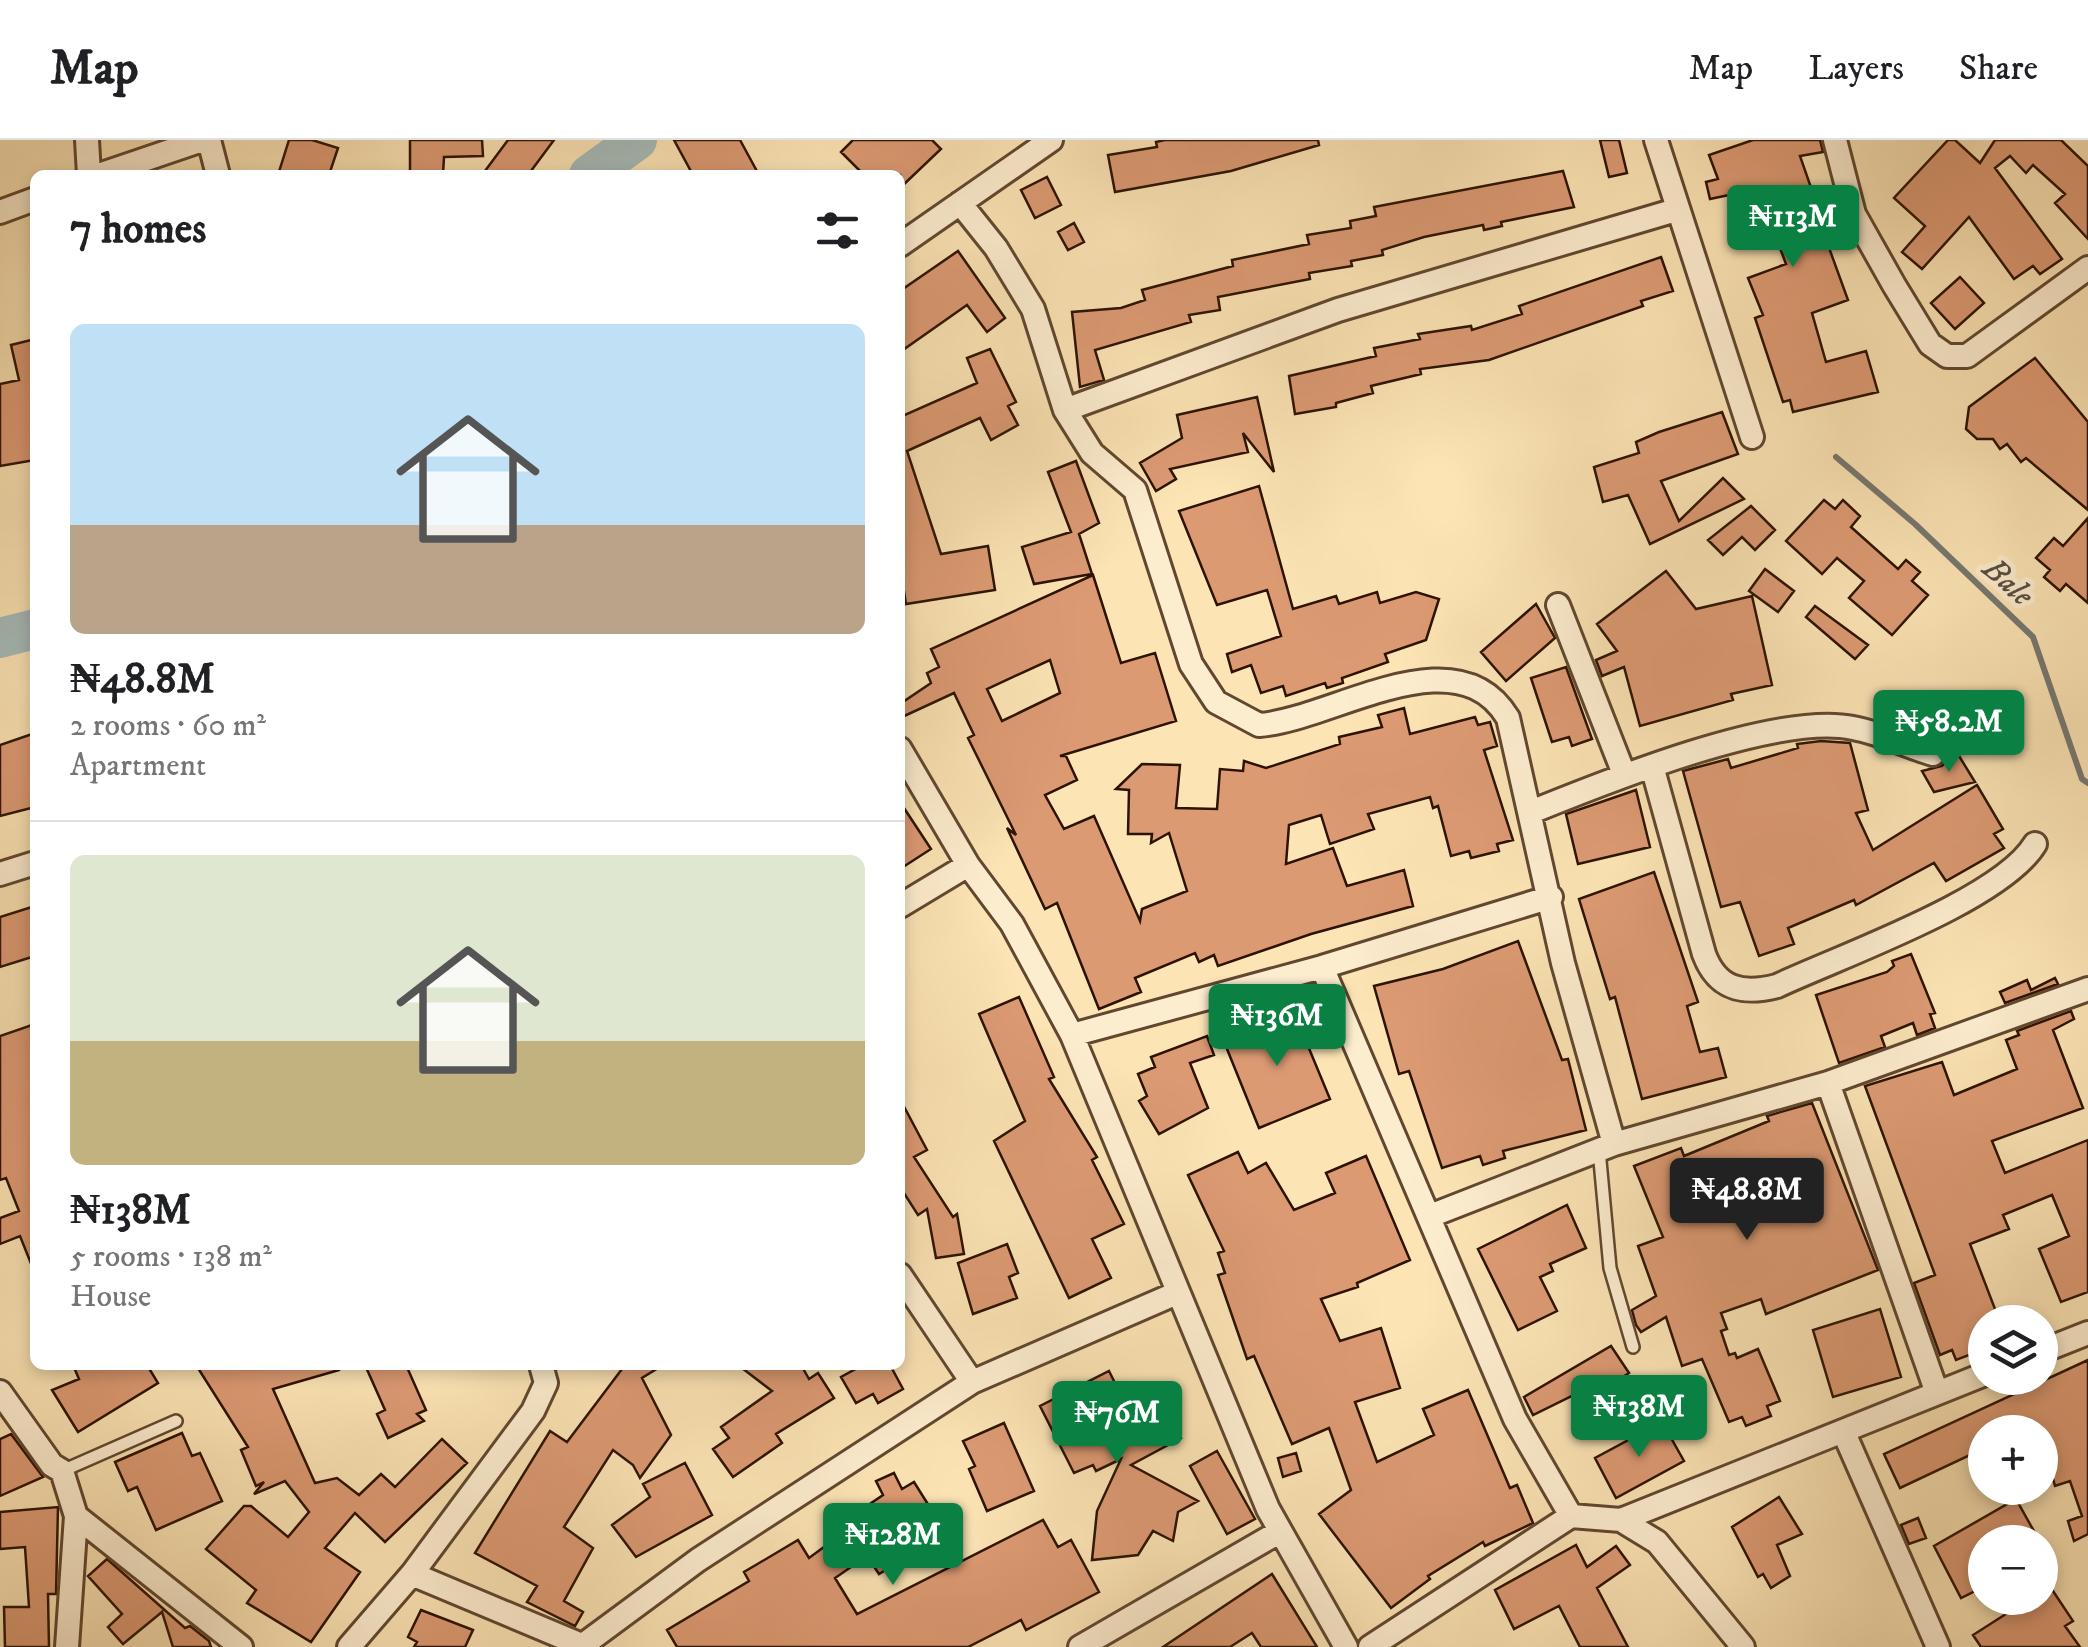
<!DOCTYPE html>
<meta charset="utf-8">
<style>
:root{--surface:#fff;--page:#f2f2f2;--text:#202124;--muted:#757577;--line:#e0e0e0;--accent:#0b8043}
body{margin:0;font-family:"IM FELL DW Pica",serif;background:var(--page);color:var(--text);height:100vh;display:flex;flex-direction:column;font-size:38px;white-space:nowrap}
*{box-sizing:border-box;margin:0}
p{font-size:32px;color:var(--muted)}
.icon{flex:none;width:55px;height:55px;fill:none;stroke:currentColor;stroke-width:2;stroke-linecap:round;stroke-linejoin:round}
.map{position:relative;flex:1;overflow:hidden}
.drawer{position:absolute;left:30px;top:30px;width:875px;height:1200px;display:flex;flex-direction:column;background:var(--surface);border-radius:15px;box-shadow:0 5px 15px #0003}
.drawer>*{flex:none}
.tools{position:absolute;left:1968px;top:1165px;display:grid;gap:20px}
.tools a{display:grid;place-items:center;width:90px;height:90px;border-radius:50%;background:var(--surface);box-shadow:0 5px 15px #0003;font-size:50px}
.price{position:absolute;translate:-50% -85px;padding:0 22px;border-radius:10px;background:var(--accent);color:#fff;font-size:32px;line-height:65px;filter:drop-shadow(0 2px 5px #0008)}
.price::after{content:'';position:absolute;left:50%;top:60px;width:30px;height:22px;margin-left:-15px;background:inherit;clip-path:polygon(0 0,100% 0,50% 100%)}
.price.selected{background:#222;color:#fff}
ul{padding:0;list-style:none}
li{display:grid;align-content:center;gap:20px;height:530px;padding:0 40px}
li+li{border-top:2px solid var(--line)}
li span{display:grid;place-items:center;height:310px;border-radius:15px;color:#555}
li>.icon{margin-inline-start:auto}
span .icon{width:180px;height:180px;fill:#fffc;stroke-width:1}
li b{font-size:42px}
h2{display:flex;justify-content:space-between;align-items:center;height:120px;padding:0 40px;font-size:42px}
header{display:flex;align-items:center;gap:60px;box-sizing:border-box;height:140px;padding:0 50px;background:var(--surface);border-bottom:2px solid var(--line)}
header strong{font-size:48px}
nav{display:flex;gap:55px;margin-inline-start:auto;font-size:35px}
.map>svg:first-child{display:block}
.lines{fill:none;stroke-linecap:round;stroke-linejoin:round}
.stream{stroke:#767871;stroke-width:6}
.river{stroke:#a6bbba;stroke-width:40}
.building{fill:#dc9a73;stroke:#2d1303;stroke-width:2.5;fill-rule:evenodd}
.lane-casing{stroke:#614730;stroke-width:16}
.street-casing{stroke:#614730;stroke-width:28}
.lane{stroke:#fdedcf;stroke-width:11}
.street{stroke:#fdedcf;stroke-width:22}
.labels{text-anchor:middle;stroke-width:10;stroke-linejoin:round;paint-order:stroke}
.water-label{font-size:32px;font-style:italic;fill:#574e43;stroke:#fdedcf}
</style>
<header>
<strong>Map</strong>
<nav><a>Map</a><a>Layers</a><a>Share</a></nav>
</header>
<div class="map">
<svg width="2088" height="1507" viewBox="0 0 2088 1507">
<rect width="100%" height="100%" fill="#fce4b5"/>
<filter id="stains"><feTurbulence type="fractalNoise" baseFrequency=".002" numOctaves="4"/><feColorMatrix values="0 0 0 0 .2 0 0 0 0 .09 0 0 0 0 .02 0 0 0 .5 -.17"/></filter>
<radialGradient id="worn" r=".72"><stop offset=".6" stop-color="#630" stop-opacity="0"/><stop offset="1" stop-color="#630" stop-opacity=".3"/></radialGradient>
<g class="lines">
<!-- stream -->
<path class="stream" d="M1836 317 1915 384 2033 497 2082 639 2088 643"/>
<!-- river -->
<path class="river" d="M589 35 637 0
M0 498 35 489"/>
</g>
<!-- building -->
<path class="building" d="M289 0H312L338 8 329 35H278Z
M410 0H482L483 16 444 17 443 35H410Z
M508 0H554L528 35H482Z
M674 0H740L759 35H693Z
M853 0H932L941 9 900 48V35H864L841 12Z
M1165 0H1318L1319 5 1231 31 1115 52 1108 15 1157 7 1156 2Z
M1600 0H1619L1627 33 1609 37Z
M1753 0H1820L1823 12 1800 16 1817 65 1832 60 1841 88 1824 94 1848 160 1812 173 1826 222 1866 211 1878 252 1793 272 1790 260 1783 262 1755 178 1763 175 1748 138 1786 124 1765 68 1737 78 1729 55 1710 59 1706 42 1718 39 1709 15Z
M1948 0H1955L1980 23 1995 0H2061L2088 26V99L2055 63 2065 54 2033 25 2026 33 2010 16 1995 28 2062 119 2040 134 2033 126 2014 139 1969 77 1922 129 1902 112 1925 86 1894 58Z
M1563 31 1574 67 1501 82 1502 86 1484 90 1483 85 1424 97 1382 110 1383 115 1351 121 1352 126 1309 133 1310 139 1218 157 1220 170 1189 175 1191 182 1095 210 1104 240 1080 247 1072 172 1121 168 1145 160 1142 150 1233 126 1232 120 1309 104 1307 95 1351 88 1350 81 1376 76 1374 67Z
M1047 37 1061 65 1035 78 1021 50Z
M1074 83 1084 102 1068 110 1058 92Z
M958 111 1005 178 987 192 967 165 900 212V151Z
M1661 117 1673 151 1641 161 1643 166 1489 220 1420 229 1421 234 1371 246 1373 253 1336 263V267L1295 274 1289 236 1376 216 1374 208 1420 199 1418 194 1471 186 1472 190 1522 174 1519 166Z
M1960 137 1984 163 1955 189 1931 163Z
M35 199V320L0 326V244L19 240 11 205Z
M990 209 1016 262 1008 266 1018 285 991 300 980 278 907 311 941 414 988 406 995 450 906 464 900 427V277L977 243 967 218Z
M2035 218 2088 282V370L2026 318 2021 322 2007 304 2000 309 1993 299H1977L1966 289 1969 267Z
M1257 257 1274 332 1243 293 1248 312 1170 329 1176 339 1156 351 1140 323 1182 298 1177 275Z
M1722 272 1738 314 1661 341 1679 381 1723 338 1744 359 1650 404 1628 355 1603 362 1594 327 1639 313 1636 302 1659 292Z
M1076 321 1099 383 1079 394 1092 434 1034 444 1022 407 1071 392 1048 332Z
M1259 346 1293 469 1336 456 1339 464 1377 452 1380 463 1416 452 1439 459 1426 500 1385 514 1388 522 1342 538 1343 543 1327 548 1325 543 1286 556 1283 546 1261 553 1251 525 1232 532 1227 514 1281 496 1267 450 1217 465 1179 371Z
M1824 360 1835 369 1843 360 1860 376 1851 387 1898 429 1906 420 1920 432 1912 441 1928 455 1892 495 1849 458 1864 441 1837 418 1822 434 1786 401Z
M1751 366 1775 390 1755 410 1742 397 1723 415 1708 400Z
M2088 378V463L2066 444 2060 451 2044 437 2050 430 2036 418 2054 398 2063 406Z
M1765 429 1794 451 1778 472 1749 451Z
M1666 431 1696 469 1752 456 1772 545 1731 554 1733 560 1640 586 1624 527 1602 536 1596 520 1617 511 1597 484Z
M1093 435 1121 523 1155 513 1176 581 1060 616H1066L1077 640 1045 655 1064 689 1094 676 1140 781 1142 769 1187 751 1169 693 1151 703 1152 694H1128L1129 650 1116 649 1142 624 1180 625 1176 668 1217 669 1220 629 1243 631 1244 621 1266 628 1340 604 1339 597 1382 587 1378 575 1404 568 1410 594 1475 577 1478 585 1490 582 1497 606 1484 610 1513 700 1497 704 1499 711 1471 718 1469 711 1451 716 1438 666 1433 668 1430 657 1368 674 1374 689 1330 704 1321 675 1289 685 1286 724 1333 708 1347 746 1404 730 1413 766 1311 794 1218 826 1214 815 1199 822 1195 813 1135 838 1141 852 1099 869 1057 763 1045 769 1007 688 1016 695 968 598 974 595 954 553 900 578V564L931 543 927 533 939 527 931 509ZM1050 520 1060 553 1002 581 987 549Z
M1536 464 1555 498 1506 541 1481 512Z
M1815 466 1868 505 1855 519 1806 477Z
M1566 527 1592 599 1572 606 1569 597 1552 602 1531 538Z
M35 593V667L0 676V605Z
M1821 601 1850 603 1868 670 1856 673 1873 710 1977 645 2003 689 1994 694 2004 708 1946 741 1934 723 1856 765 1854 760 1788 788 1794 804 1759 816 1740 762 1721 767 1683 631 1728 619 1731 628 1798 608 1797 604Z
M1956 611 1975 642 1934 652 1922 631 1942 626Z
M1636 650 1650 707 1578 724 1566 674Z
M900 662 931 709 900 729Z
M1654 732 1698 862 1687 866 1700 912 1718 908 1726 937 1642 959 1615 857 1610 859 1579 759Z
M35 766V816L0 827V777Z
M1518 801 1562 920 1568 919 1586 990 1503 1011 1505 1018 1483 1025 1480 1016 1442 1028 1409 931 1399 934 1374 846 1443 829Z
M1911 814 1935 873 1930 874 1935 888 1917 895 1913 883 1881 896 1885 907 1839 923 1816 855 1887 832 1894 826 1892 821Z
M2055 838 2058 844 2005 863 2000 852 2027 840 2031 850Z
M1019 857 1054 937 1049 939 1097 1017 1092 1020 1124 1084 1092 1099 1111 1138 1069 1158 994 1001 1025 981 979 874Z
M1291 865 1330 959 1259 988 1225 904 1264 884 1262 877Z
M2071 871 2074 879 2053 890 2083 968 1992 1001 2005 1033 2088 1000V1152L2061 1162 2039 1109 2069 1096 2052 1055 2003 1075 2009 1089 1970 1104 2000 1182H1985V1209L1956 1220 1952 1210 1940 1215 1914 1143 1935 1135 1865 946 1942 922 1954 955 2017 929 2006 900 2019 895 2017 891Z
M35 884V1131H34L20 1096 0 1104V1078L19 1071 6 1038 0 1040V896Z
M1207 896 1214 915 1190 923 1208 968 1159 994 1139 961 1147 956 1138 934 1155 927 1151 917Z
M900 959 927 1010 914 1017 953 1077 957 1074 964 1114 936 1118 927 1069 918 1075 900 1047Z
M1812 963 1878 1130 1766 1174 1761 1159 1721 1173 1727 1189 1721 1191 1729 1215 1735 1213 1737 1218 1758 1209 1780 1261 1767 1266 1771 1276 1746 1286 1742 1277 1729 1282 1702 1219 1682 1226 1666 1177 1641 1192 1636 1185 1632 1170 1656 1156 1638 1106 1663 1097 1634 1026 1681 1008 1684 1016 1769 981 1767 976Z
M1238 1012 1248 1033 1266 1023 1294 1070 1335 1053 1326 1033 1366 1016 1410 1120 1357 1143 1358 1147 1321 1159 1340 1201 1381 1188 1400 1248 1355 1262 1377 1322 1434 1295 1423 1269 1468 1250 1510 1348 1517 1345 1533 1383 1485 1406 1483 1402 1428 1436 1430 1439 1391 1468 1319 1374 1351 1350 1329 1288 1292 1304 1254 1216 1247 1219 1218 1135 1225 1133 1218 1113 1224 1111 1188 1035Z
M1567 1065 1586 1108 1550 1124 1553 1131 1540 1137 1557 1171 1518 1190 1478 1109Z
M1007 1104 1018 1133 1009 1137 1017 1158 973 1174 958 1123Z
M1880 1169 1901 1237 1833 1257 1813 1190Z
M1611 1206 1629 1233 1578 1266 1572 1256 1533 1275 1524 1257Z
M2088 1220V1394L2074 1401 2068 1381 2082 1376 2070 1341 2055 1346 2040 1292H1985V1308L1900 1348 1884 1314Z
M73 1225H147L158 1243 78 1292 52 1250 79 1239Z
M196 1225H339V1230L273 1249 315 1343 337 1338 359 1355 381 1334 395 1347 442 1299 467 1323 385 1402 355 1373 325 1408 360 1432 311 1502 247 1463 256 1450 206 1409 244 1366H251L288 1397 309 1372 285 1341 254 1354 264 1342 256 1346 241 1310 248 1307Z
M365 1225H406L426 1270 417 1274 424 1281 388 1298 377 1274 385 1270Z
M625 1225H663L642 1238 671 1295 640 1338 633 1325 613 1310 564 1387 593 1408 564 1461 583 1472 575 1486 527 1462 537 1446 475 1413 550 1291 567 1302Z
M738 1225H801L809 1239 818 1233 834 1258 776 1294 782 1303 733 1337 713 1309 729 1298 721 1287 772 1251Z
M863 1225H890L903 1249 878 1263 873 1254 856 1263 841 1237Z
M1109 1231 1142 1297 1172 1281 1181 1298 1131 1325 1198 1361 1178 1372 1173 1401 1153 1391 1138 1415 1092 1420 1097 1371 1121 1319 1096 1331 1093 1325 1074 1333 1040 1266Z
M1662 1282 1684 1321 1616 1358 1595 1318Z
M1004 1283 1034 1351 987 1371 969 1329 975 1326 963 1301Z
M182 1293 192 1316 200 1313 222 1361 156 1390 137 1347 128 1351 115 1322Z
M11 1294 43 1337 0 1356V1299Z
M1217 1311 1255 1379 1227 1394 1190 1326Z
M1296 1313 1301 1331 1283 1337 1278 1318Z
M685 1323 712 1375 636 1417 612 1385 650 1357 643 1344Z
M894 1333 902 1349 914 1342 946 1393 879 1434 867 1416 835 1438 857 1474 1043 1380 1058 1407 1071 1400 1099 1452 1026 1490 1021 1480 968 1507H677L667 1490 749 1441 744 1432 798 1400 809 1418 854 1385 849 1378 883 1355 876 1341Z
M1779 1357 1802 1394 1777 1405 1790 1436 1771 1448 1763 1434 1758 1437 1732 1387Z
M2016 1359 2040 1402H1985V1446L1961 1458 1934 1406Z
M58 1367 56 1454H48L49 1507H5L4 1467H29L25 1407 0 1409V1372Z
M1918 1378 1926 1398 1909 1404 1901 1385Z
M1576 1405 1587 1427 1616 1406 1630 1425 1597 1448 1628 1507H1580L1559 1466 1514 1489 1495 1450Z
M107 1419 185 1488 190 1486 209 1501 211 1507H173L162 1472 123 1504 108 1487 122 1474 88 1436Z
M1272 1434 1317 1507H1261L1252 1493 1230 1507H1163Z
M2049 1445 2073 1481 2065 1486 2080 1507H1981L1973 1495 2031 1458H2040V1452Z
M421 1470 473 1490 465 1507H414L417 1502 408 1497Z"/>
<g class="lines">
<!-- lane casing -->
<g class="lane-casing">
<path id="lane" d="M1599 1010 1610 1128 1633 1207
M62 1331 176 1281"/>
</g>
<!-- street casing -->
<g class="street-casing">
<path id="street" d="M87 0 89 35
M209 0 218 35
M1656 0 1752 297
M1835 0 1854 74 1894 145 1930 204 1947 216H1967L2088 128
M99 35 202 0
M960 63 996 108 1033 169 1065 270 1092 313 1135 350 1191 524 1216 562 1259 585C1332 580 1456 492 1508 578L1563 823 1614 1004
M0 72 35 59
M900 105 1051 0
M1065 270 1338 170 1676 70
M1558 465 1624 634
M900 609 968 725 1012 784 1072 895 1268 1369 1346 1507
M1652 626 1704 814C1717 849 1742 855 1777 846 1841 816 2001 760 2035 704
M1531 672C1605 642 1777 572 1853 588 1880 593 1907 606 1933 614
M0 734 35 723
M900 766 968 725
M1322 827 1515 1279 1571 1376 1621 1380 1657 1402 1743 1507
M1072 895 1322 827 1551 757
M1828 943 1937 1253
M1430 1076 1614 1004 1828 943 2088 849
M900 1135 972 1242
M2040 1212 2088 1193
M0 1252 52 1325 62 1331 76 1376 241 1507
M1844 1293 1938 1507
M1621 1380 1985 1234
M412 1434 586 1507
M583 1505 698 1420 972 1242 1177 1153
M67 1507 76 1376
M349 1507 412 1434 533 1271 546 1243 541 1225
M1080 1507 1279 1392
M1370 1507 1571 1376"/>
</g>
<!-- lane -->
<use href="#lane" class="lane"/>
<!-- street -->
<use href="#street" class="street"/>
</g>
<g class="labels">
<!-- water labels -->
<g class="water-label">
<text transform="translate(2009 441) rotate(42)" y="11">Bale</text>
</g>
</g>
<rect width="100%" height="100%" filter="url(#stains)"/>
<rect width="100%" height="100%" fill="url(#worn)"/>
</svg>
<div class="tools">
<a><svg class="icon" aria-label="layers" viewBox="0 0 24 24"><path d="M12 4l9 5-9 5-9-5zM3 14l9 5 9-5"/></svg></a>
<a>+</a>
<a>−</a>
</div>
<b class="price" style="left:1793px;top:130px">₦113M</b>
<b class="price" style="left:1949px;top:635px">₦58.2M</b>
<b class="price" style="left:1277px;top:929px">₦136M</b>
<b class="price selected" style="left:1747px;top:1103px">₦48.8M</b>
<b class="price" style="left:1639px;top:1320px">₦138M</b>
<b class="price" style="left:1117px;top:1326px">₦76M</b>
<b class="price" style="left:893px;top:1448px">₦128M</b>
<section class="drawer">
<h2>7 homes<svg class="icon" aria-label="filters" viewBox="0 0 24 24"><path d="M4 7h16M4 17h16"/><circle cx="9" cy="7" r="2"/><circle cx="15" cy="17" r="2"/></svg></h2>
<ul>
<li><span style="background:linear-gradient(#bfe0f5 65%,#b9a48a 0)"><svg class="icon" aria-label="home" viewBox="0 0 24 24"><path d="M3 11l9-7 9 7M6 9v11h12V9"/></svg></span><div><b>₦48.8M</b><p>2 rooms · 60 m²</p><p>Apartment</p></div></li>
<li><span style="background:linear-gradient(#dfe7d0 60%,#c2b280 0)"><svg class="icon" aria-label="home" viewBox="0 0 24 24"><path d="M3 11l9-7 9 7M6 9v11h12V9"/></svg></span><div><b>₦138M</b><p>5 rooms · 138 m²</p><p>House</p></div></li>
</ul>
</section>
</div>
